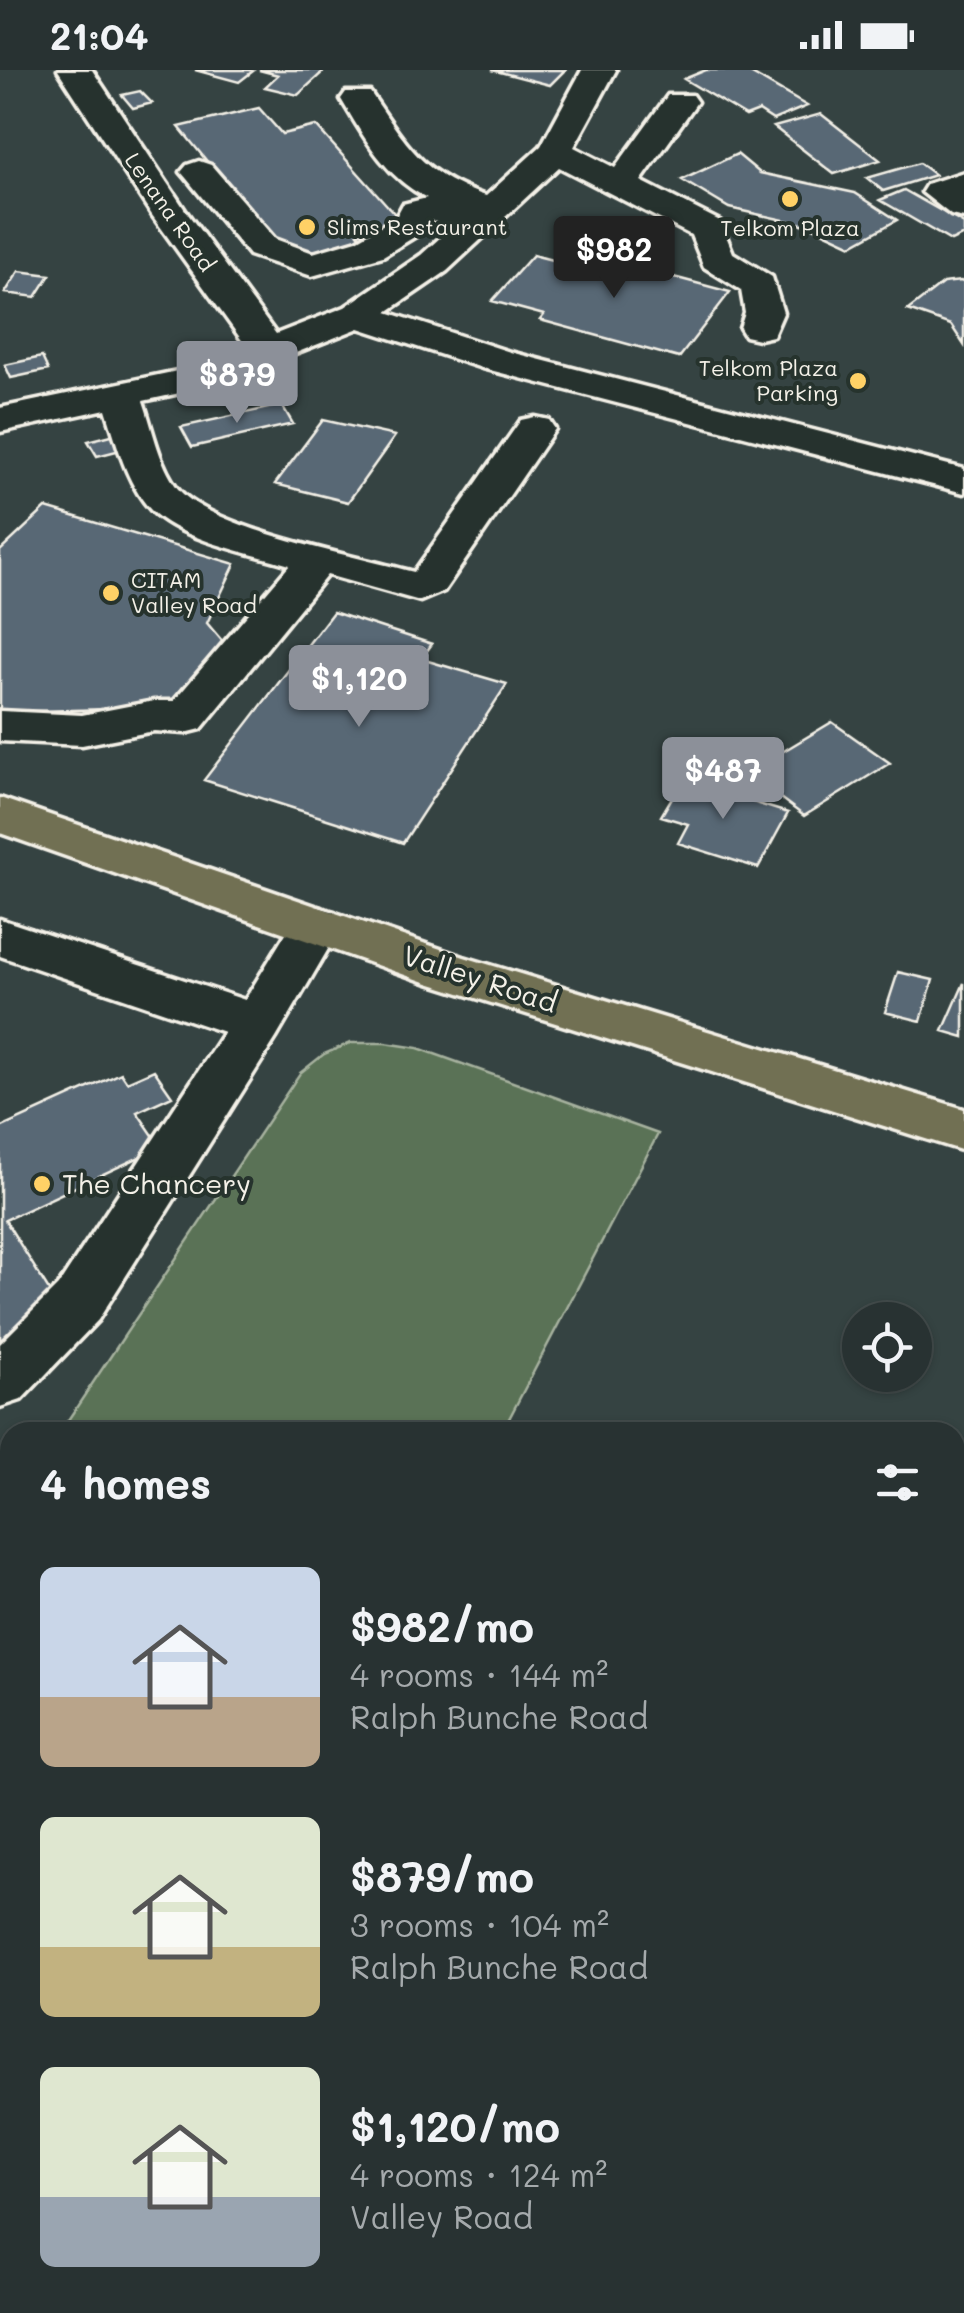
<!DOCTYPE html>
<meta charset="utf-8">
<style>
:root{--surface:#283232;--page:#303a3a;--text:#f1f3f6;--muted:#a5aaac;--line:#444d4d;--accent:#8c9099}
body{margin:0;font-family:Mali,sans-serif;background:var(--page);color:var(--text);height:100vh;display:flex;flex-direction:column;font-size:38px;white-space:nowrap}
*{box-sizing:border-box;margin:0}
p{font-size:32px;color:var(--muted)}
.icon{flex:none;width:55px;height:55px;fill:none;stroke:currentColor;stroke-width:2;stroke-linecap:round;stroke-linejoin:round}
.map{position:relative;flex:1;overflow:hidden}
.sheet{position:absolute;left:0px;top:1352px;width:965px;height:892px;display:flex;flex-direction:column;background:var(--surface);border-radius:30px 30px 0 0;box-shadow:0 2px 8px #0004,0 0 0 2px var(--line)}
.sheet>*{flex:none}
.fabs{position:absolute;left:842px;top:1232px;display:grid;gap:20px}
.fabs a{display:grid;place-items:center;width:90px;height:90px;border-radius:50%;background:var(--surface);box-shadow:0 2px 8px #0004,0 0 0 2px var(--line);font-size:50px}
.price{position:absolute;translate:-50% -85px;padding:0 22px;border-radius:10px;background:var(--accent);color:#fff;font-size:32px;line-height:65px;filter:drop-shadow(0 2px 5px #0008)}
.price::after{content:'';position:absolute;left:50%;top:60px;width:30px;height:22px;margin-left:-15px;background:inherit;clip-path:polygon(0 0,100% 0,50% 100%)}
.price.selected{background:#222;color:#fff}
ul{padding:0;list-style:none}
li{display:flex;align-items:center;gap:30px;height:250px;padding:0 40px}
li span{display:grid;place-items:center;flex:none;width:280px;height:200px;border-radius:15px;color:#555}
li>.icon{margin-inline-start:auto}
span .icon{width:120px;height:120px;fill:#fffc;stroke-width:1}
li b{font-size:42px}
h2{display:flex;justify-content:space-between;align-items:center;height:120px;padding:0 40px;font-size:42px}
.status{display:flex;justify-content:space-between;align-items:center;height:70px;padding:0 50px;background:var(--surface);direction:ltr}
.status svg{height:28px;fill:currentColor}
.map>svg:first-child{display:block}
.green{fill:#5a7256;stroke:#a7b29f;stroke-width:2.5}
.building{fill:#596774;stroke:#f4f1e8;stroke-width:2.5}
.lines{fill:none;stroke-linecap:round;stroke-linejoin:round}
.minor-casing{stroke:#f4f1e8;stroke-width:7}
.major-casing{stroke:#f4f1e8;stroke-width:7}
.minor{fill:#26332d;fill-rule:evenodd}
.major{fill:#716f52;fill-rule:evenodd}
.poi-dot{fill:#ffd166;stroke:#26332d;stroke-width:4}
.labels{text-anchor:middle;stroke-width:8;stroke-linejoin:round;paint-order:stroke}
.far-street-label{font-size:22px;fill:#f4f1e8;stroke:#26332d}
.far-poi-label{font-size:22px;fill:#f4f1e8;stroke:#26332d;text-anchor:start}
.street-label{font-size:28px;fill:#f4f1e8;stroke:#26332d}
.poi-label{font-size:28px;fill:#f4f1e8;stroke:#26332d;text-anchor:start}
</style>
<div class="status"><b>21:04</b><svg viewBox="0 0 49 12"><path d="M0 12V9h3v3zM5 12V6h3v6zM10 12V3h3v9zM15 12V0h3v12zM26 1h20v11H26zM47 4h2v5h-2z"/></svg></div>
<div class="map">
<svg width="964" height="2243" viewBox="0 0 964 2243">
<rect width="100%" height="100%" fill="#354342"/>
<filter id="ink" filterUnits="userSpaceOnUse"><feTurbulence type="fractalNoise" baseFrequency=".01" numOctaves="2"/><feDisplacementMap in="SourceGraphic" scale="20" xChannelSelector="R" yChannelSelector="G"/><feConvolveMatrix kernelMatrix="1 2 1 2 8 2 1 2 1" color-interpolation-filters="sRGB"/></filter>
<g filter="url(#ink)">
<!-- green -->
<path class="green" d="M350 973H385L418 978 658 1064 502 1362H60L300 1003 324 984Z
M10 1438V1890L0 1885V1453Z"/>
<!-- building -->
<path class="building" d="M195 0H249L253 1 239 12Z
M259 0H325L298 25 265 17 278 5Z
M492 0H565L550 15Z
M706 0H745L807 36 773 50 759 41 746 46 684 9Z
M140 21 152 33 133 38 122 25Z
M259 38 282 64 316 56 402 152 358 163 368 175 310 189 300 177 281 182 179 57Z
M821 44 880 90 834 104 774 57Z
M737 84 760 103 855 123 897 150 852 175 811 156 729 138 682 110Z
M919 93 935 105 883 121 867 108Z
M904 120 964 154V165L951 171 880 130Z
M566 179 636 197 730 222 679 288 540 250 544 245 492 231 533 185 556 191Z
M19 201 50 205 36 227 5 223Z
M961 211 964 213V275L951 255 908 240 943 213Z
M42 287 48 300 11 308 5 295Z
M282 335 293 354 192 377 181 357Z
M323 350 395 366 348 432 275 414Z
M131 360 140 375 97 386 88 371Z
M46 438 235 494 207 553 229 579 183 637 0 642V481Z
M333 542 432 574 421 589 507 614 403 773 204 710Z
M832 652 890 693 804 746 747 703Z
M686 704 726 716 723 723 788 743 758 798 678 773 688 754 661 746Z
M898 902 933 910 921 951 885 942Z
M964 913V967L943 961Z
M154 1000 172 1026 137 1042 161 1077 5 1150 63 1243 0 1274V1058L121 1003 127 1012Z
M26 2235H325L341 2243H23Z"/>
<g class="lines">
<!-- minor casing -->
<g class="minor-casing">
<path id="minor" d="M58 0H92L185 140 276 264 345 237 421 185 452 157 430 150 424 161 383 186 312 206 249 185 187 109 181 102 187 95 199 91 211 95 275 169 313 183 357 170 396 147 403 134 427 128C385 107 364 67 341 29L346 22H370C407 75 421 104 486 126L541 76 582 0H616L574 77 615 98 668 25H692L697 32 641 111 720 151 733 183 772 207 783 243 773 266 759 269 745 266 740 258 745 243 741 220 704 197 691 165 559 97 447 201 387 242 510 282 964 399V423L482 298 359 258 212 316 143 331C153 359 160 401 182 423 219 460 359 487 414 502L521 350 535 347 549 350 555 359 444 521 420 531 327 505 201 659 185 663 154 661 82 675 0 671V641L82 645 154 631H174L290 495C251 483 180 470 151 440 126 413 117 373 106 339L0 362V338L187 299 246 276 152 145Z
M964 102V148L951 145 922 122 927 114Z
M317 837 335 842 342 855 276 968 98 1250 21 1330 0 1337V1274L58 1216 224 962 0 886V849L245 930 299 842Z
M0 1938 10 1942V2015L0 2011Z
M955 2210 964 2215V2243H888L885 2235H955Z
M542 2235H633L636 2243H545Z"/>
</g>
<!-- major casing -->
<g class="major-casing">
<path id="major" d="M0 728 464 887 964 1039V1081L428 913 0 763Z"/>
</g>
<!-- minor -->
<use href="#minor" class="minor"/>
<!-- major -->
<use href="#major" class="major"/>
</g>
</g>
<!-- markers -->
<g class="poi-dot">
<circle cx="790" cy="129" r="10"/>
<circle cx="307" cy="157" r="10"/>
<circle cx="858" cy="311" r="10"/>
<circle cx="111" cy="523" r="10"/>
<circle cx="42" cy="1114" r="10"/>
</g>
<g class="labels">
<!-- far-street labels -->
<g class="far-street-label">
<text transform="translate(170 142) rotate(55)" y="8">Lenana Road</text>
</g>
<!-- far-poi labels -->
<g class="far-poi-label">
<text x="327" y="165">Slims Restaurant</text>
<text x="790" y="166" text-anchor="middle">Telkom Plaza</text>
<text x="838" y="306" text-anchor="end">Telkom Plaza<tspan x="838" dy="25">Parking</tspan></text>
<text x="131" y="518">CITAM<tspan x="131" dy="25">Valley Road</tspan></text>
</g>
<!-- street labels -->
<g class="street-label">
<text transform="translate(480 909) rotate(18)" y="10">Valley Road</text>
</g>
<!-- poi labels -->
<g class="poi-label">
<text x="62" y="1124">The Chancery</text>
</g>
</g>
</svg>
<div class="fabs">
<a><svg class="icon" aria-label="locate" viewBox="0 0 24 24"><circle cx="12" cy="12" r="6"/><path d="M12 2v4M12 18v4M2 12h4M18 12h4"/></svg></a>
</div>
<b class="price selected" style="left:614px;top:231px">$982</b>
<b class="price" style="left:237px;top:356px">$879</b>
<b class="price" style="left:359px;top:660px">$1,120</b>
<b class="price" style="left:723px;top:752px">$487</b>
<section class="sheet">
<h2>4 homes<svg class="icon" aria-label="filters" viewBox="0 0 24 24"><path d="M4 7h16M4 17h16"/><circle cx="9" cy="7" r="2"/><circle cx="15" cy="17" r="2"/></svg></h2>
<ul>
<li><span style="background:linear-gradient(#c9d6e8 65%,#b9a48a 0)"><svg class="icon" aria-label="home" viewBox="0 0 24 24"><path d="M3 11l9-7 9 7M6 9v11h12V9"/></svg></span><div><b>$982/mo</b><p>4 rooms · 144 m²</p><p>Ralph Bunche Road</p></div></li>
<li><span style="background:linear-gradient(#dfe7d0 65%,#c2b280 0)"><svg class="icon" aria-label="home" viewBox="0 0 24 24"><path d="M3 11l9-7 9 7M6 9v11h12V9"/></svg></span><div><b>$879/mo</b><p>3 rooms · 104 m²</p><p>Ralph Bunche Road</p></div></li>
<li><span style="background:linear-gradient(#dfe7d0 65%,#9aa5b1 0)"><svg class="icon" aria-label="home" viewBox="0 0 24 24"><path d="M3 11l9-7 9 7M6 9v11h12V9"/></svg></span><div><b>$1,120/mo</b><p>4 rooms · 124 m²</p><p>Valley Road</p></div></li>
</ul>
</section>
</div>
